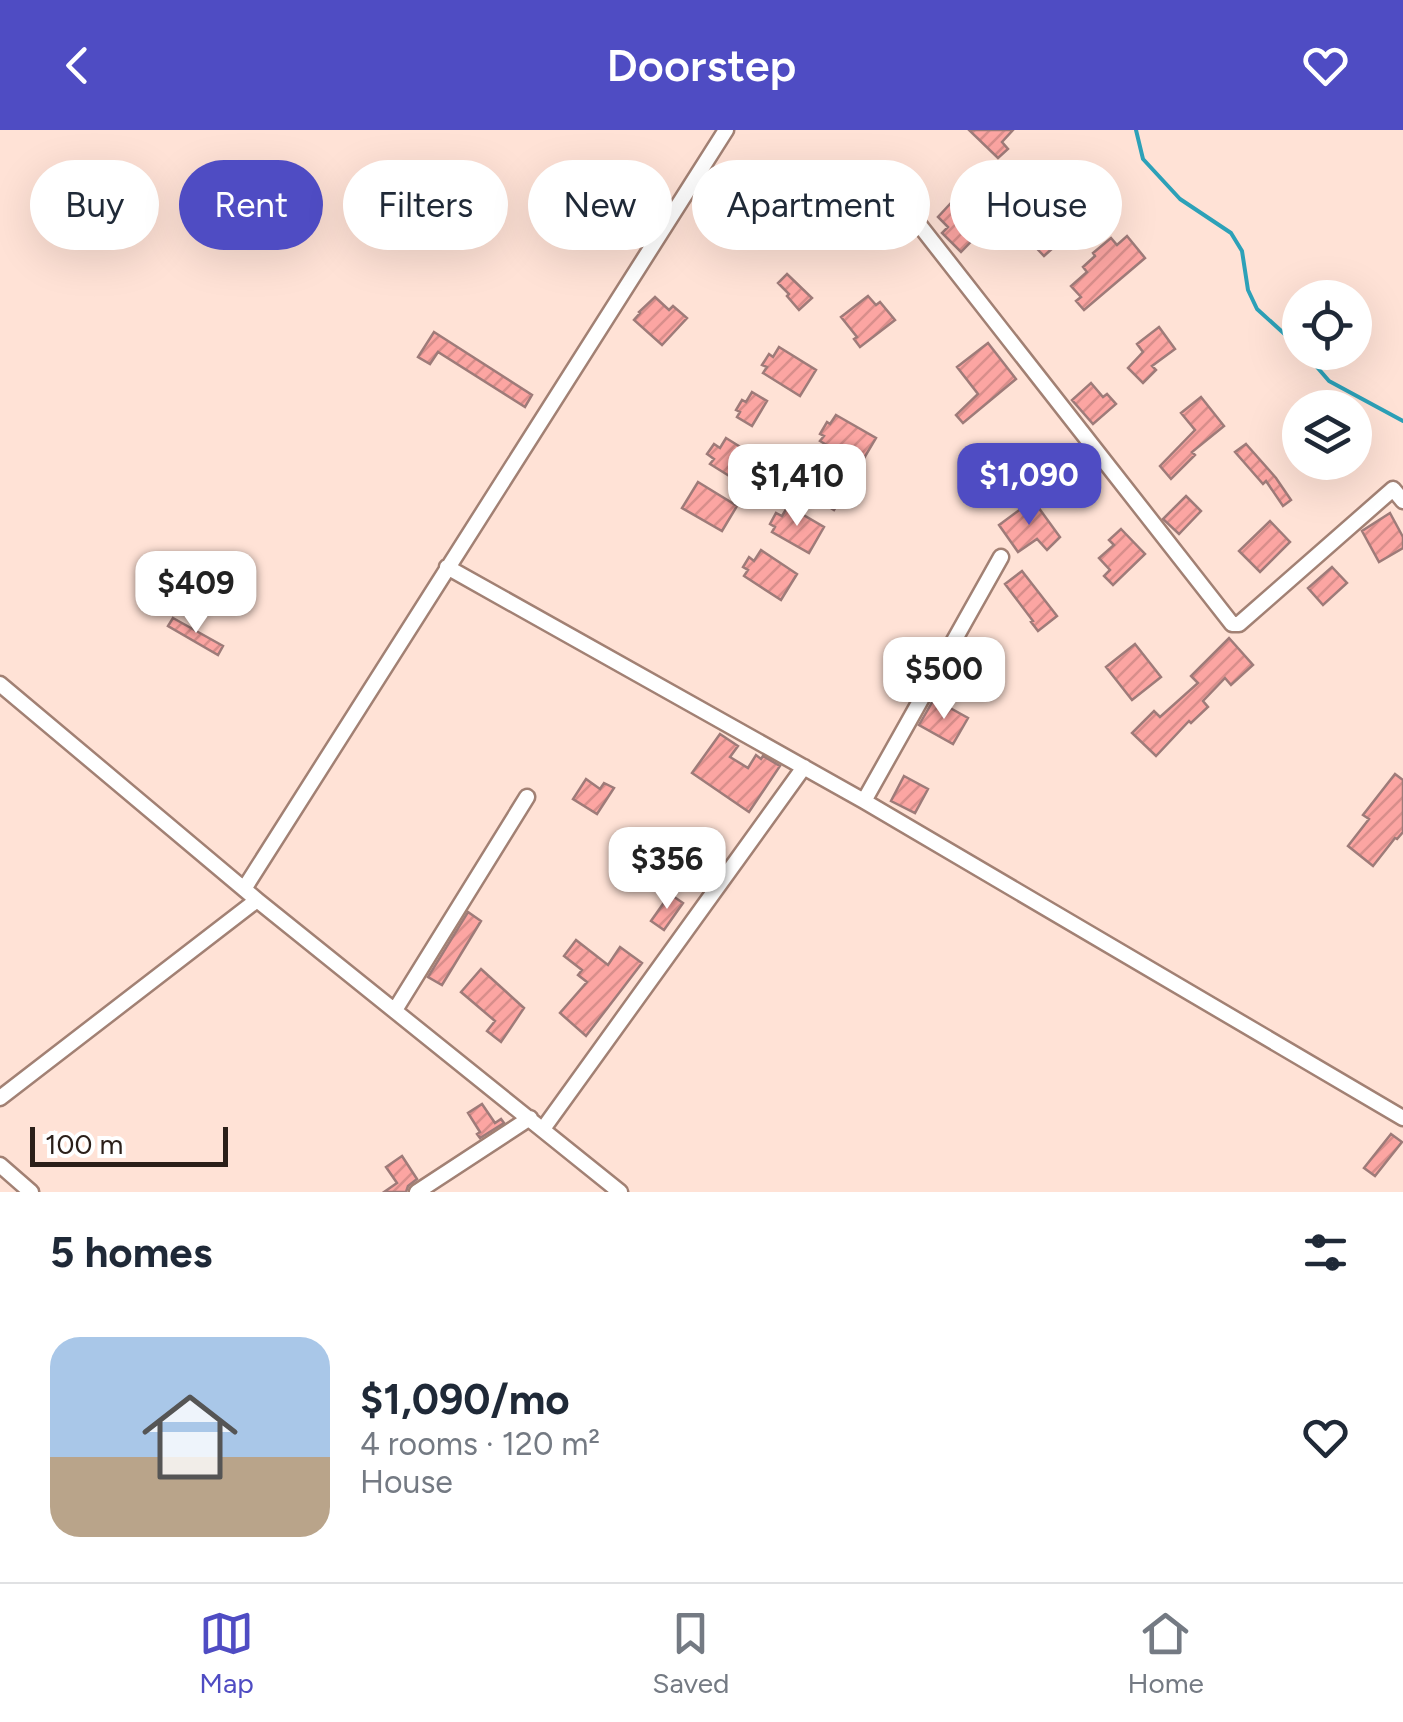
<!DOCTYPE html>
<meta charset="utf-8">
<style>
:root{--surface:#fff;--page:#f2f2f3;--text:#1f2937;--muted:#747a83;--line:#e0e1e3;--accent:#4f4cc3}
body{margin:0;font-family:Figtree,sans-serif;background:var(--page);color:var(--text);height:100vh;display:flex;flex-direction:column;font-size:38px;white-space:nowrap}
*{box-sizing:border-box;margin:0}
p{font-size:32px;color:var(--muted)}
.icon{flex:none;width:55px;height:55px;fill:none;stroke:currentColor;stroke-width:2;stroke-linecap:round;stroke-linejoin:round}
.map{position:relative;height:1062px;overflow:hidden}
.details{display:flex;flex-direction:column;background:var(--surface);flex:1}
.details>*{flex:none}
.guide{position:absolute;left:30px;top:30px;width:1345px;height:90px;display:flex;gap:20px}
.tools{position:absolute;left:1282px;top:150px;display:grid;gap:20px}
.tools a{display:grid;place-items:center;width:90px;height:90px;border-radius:50%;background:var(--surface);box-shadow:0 10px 40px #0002;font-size:50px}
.scale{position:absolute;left:30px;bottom:25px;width:198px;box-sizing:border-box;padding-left:10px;border:5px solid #2b1f19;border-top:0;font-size:28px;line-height:35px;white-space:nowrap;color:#2b1f19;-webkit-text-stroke:8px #fff;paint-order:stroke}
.price{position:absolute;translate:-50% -85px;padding:0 22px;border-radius:20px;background:#fff;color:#222;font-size:32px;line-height:65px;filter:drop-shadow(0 2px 5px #0008)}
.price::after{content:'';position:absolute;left:50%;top:60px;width:30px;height:22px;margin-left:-15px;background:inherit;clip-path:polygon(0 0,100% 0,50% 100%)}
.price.selected{background:var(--accent);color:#fff}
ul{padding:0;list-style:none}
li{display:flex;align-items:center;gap:30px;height:250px;padding:0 50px}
li span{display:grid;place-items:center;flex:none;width:280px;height:200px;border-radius:30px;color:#555}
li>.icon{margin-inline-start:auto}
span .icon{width:120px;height:120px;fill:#fffc;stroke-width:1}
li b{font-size:42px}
h2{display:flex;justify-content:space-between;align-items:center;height:120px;padding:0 50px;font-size:42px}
.pill{padding:0 35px;border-radius:45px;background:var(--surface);box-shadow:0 10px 40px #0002;font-size:35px;line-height:90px}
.pill.selected{background:var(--accent);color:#fff}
header{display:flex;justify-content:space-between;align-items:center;height:130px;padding:0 50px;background:var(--accent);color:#fff;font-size:45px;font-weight:600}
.menu{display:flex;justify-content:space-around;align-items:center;height:140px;border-top:2px solid var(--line);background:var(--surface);font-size:28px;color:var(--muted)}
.menu a{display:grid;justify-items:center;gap:5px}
.menu .selected{color:var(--accent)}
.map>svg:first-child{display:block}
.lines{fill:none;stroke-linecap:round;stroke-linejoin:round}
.stream{stroke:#2da1b8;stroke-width:4}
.building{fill:url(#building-hatch);stroke:#9e7b79;stroke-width:2.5}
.minor-casing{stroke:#a28174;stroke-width:19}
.minor{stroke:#fff;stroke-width:14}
</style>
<header><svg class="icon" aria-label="back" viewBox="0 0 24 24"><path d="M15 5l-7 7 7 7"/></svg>Doorstep<svg class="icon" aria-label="heart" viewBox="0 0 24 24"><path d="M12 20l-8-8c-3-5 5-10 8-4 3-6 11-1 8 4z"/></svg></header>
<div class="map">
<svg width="1403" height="1062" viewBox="0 0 1403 1062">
<defs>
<pattern id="building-hatch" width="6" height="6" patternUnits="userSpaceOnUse" patternTransform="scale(2.5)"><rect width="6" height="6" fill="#fca5a2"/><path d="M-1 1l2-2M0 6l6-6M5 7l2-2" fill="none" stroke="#d88e8b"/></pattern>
</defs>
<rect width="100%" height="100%" fill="#ffe2d6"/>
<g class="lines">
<!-- stream -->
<path class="stream" d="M1136 0 1143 29 1180 69 1231 103 1242 121 1248 160 1257 179 1300 218
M1304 222 1329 251 1403 291"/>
</g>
<!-- building -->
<path class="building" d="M969 0H1013L1002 12 1008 19 998 28Z
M961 73 978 90 984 84 991 91 961 122 942 103 948 97 938 87 950 74 955 79Z
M1054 81 1072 101 1044 126 1026 107Z
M1127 106 1145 128 1084 180 1076 171 1081 167 1071 156 1087 142 1083 137 1095 126 1093 123 1111 108 1117 115Z
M787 144 812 168 799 180 787 166 789 164 778 153Z
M868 166 876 175 880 172 895 190 860 217 854 209 857 207 841 187Z
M655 167 669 180 673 176 687 188 662 215 634 190 640 183 639 182Z
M1159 197 1175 219 1152 236 1156 240 1143 253 1128 238 1143 222 1137 214Z
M434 202 532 265 525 277 438 222 430 234 418 227Z
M988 213 1016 249 963 293 956 285 978 264 957 237Z
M779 217 816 240 800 266 763 243 767 237 762 235 769 224 773 227Z
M1091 253 1103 267 1107 264 1116 274 1093 294 1072 270Z
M752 262 767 271 752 296 737 287 740 282 736 280 742 270 746 272Z
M1201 267 1224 296 1192 322 1195 325 1171 349 1160 336 1195 300 1181 283Z
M836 285 876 308 860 335 820 311 824 306 820 304 827 292 830 294Z
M726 308 763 331 747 357 710 334 714 329 707 324 714 314 720 318Z
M1246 314 1276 348 1291 370 1283 376 1266 351 1263 354 1235 322Z
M814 330 851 353 834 380 797 357 801 351 797 348 803 339 807 341Z
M698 352 737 376 722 401 682 378Z
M1186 366 1201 381 1179 404 1163 389Z
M1033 370 1060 407 1047 420 1037 409 1018 422 999 395Z
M788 376 824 397 809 423 772 402 775 397 770 394 776 383 782 386Z
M1390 383 1403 407V418L1379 432 1362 401Z
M1270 391 1290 412 1260 442 1239 421Z
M1121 399 1145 424 1113 455 1104 446 1110 440 1099 428 1114 415 1109 410Z
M761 420 797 444 781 470 744 446 748 440 743 437 749 427 754 431Z
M1332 437 1347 453 1323 475 1308 458Z
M1022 441 1057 486 1038 501 1031 492 1033 491 1005 454Z
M173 488 223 516 218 525 168 496Z
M1229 508 1253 535 1231 555 1225 548 1203 571 1208 577 1191 593 1189 591 1156 626 1132 603 1154 581 1160 587 1198 553 1191 546Z
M968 511 1001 529 988 552 956 535Z
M1135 514 1161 547 1132 570 1106 537Z
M934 569 968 588 953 614 919 595Z
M720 604 738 616 730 627 748 638 756 625 761 629 763 626 780 636 749 682 692 643Z
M1395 644 1403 650V702L1397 709 1395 708 1373 736 1348 716 1369 689 1363 685Z
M904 646 928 659 915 683 891 671Z
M586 649 600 659 604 653 614 658 597 684 573 669Z
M670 764 683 773 664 800 651 791Z
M468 782 481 791 442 855 428 847Z
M576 810 608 835 620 817 642 833 586 906 560 883 587 852 578 845 582 840 564 826Z
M481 839 524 878 501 912 487 901 495 891 461 862Z
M482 974 495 993 501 989 504 993 480 1008 477 1004 480 1002 468 983Z
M1391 1004 1402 1012 1375 1046 1364 1038Z
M402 1026 417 1049 408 1056 406 1062H384L397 1053 386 1037Z"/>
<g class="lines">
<!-- minor casing -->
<g class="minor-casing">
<path id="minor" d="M903 74 1232 494H1239L1393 359 1403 371
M447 437 864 671 1403 988
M0 554 257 770 620 1062
M864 671 1001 427
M244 759 726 0
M395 880 527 667
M0 968 257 770
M543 999 804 637
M0 1035 31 1062
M417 1062 530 988"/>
</g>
<!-- minor -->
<use href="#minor" class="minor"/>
</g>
</svg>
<div class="tools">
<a><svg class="icon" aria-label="locate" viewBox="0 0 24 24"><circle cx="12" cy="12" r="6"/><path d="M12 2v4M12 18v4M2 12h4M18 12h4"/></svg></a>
<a><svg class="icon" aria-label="layers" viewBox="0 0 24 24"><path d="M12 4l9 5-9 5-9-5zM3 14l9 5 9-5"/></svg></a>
</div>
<div class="scale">100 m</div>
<b class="price selected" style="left:1029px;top:398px">$1,090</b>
<b class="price" style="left:797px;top:399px">$1,410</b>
<b class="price" style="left:196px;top:506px">$409</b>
<b class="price" style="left:944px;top:592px">$500</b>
<b class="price" style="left:667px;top:782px">$356</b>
<div class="guide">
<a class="pill">Buy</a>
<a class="pill selected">Rent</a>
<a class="pill">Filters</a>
<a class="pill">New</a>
<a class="pill">Apartment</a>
<a class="pill">House</a>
</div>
</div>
<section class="details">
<h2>5 homes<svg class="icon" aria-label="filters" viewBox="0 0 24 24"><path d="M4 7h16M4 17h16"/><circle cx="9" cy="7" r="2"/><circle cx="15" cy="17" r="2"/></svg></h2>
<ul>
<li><span style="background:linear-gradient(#a9c7e8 60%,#b9a48a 0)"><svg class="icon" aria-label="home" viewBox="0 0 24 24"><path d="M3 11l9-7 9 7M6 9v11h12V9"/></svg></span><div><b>$1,090/mo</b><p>4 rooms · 120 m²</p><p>House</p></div><svg class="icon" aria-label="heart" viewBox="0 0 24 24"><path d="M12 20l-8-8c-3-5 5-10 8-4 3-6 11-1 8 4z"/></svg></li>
</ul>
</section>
<nav class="menu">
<a class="selected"><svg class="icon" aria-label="map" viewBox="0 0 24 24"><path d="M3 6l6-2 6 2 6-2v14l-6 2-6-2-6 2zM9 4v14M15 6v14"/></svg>Map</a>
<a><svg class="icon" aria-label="saved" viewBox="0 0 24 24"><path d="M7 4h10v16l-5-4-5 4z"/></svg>Saved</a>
<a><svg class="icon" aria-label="home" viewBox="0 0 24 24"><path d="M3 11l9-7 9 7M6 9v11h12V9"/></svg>Home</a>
</nav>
